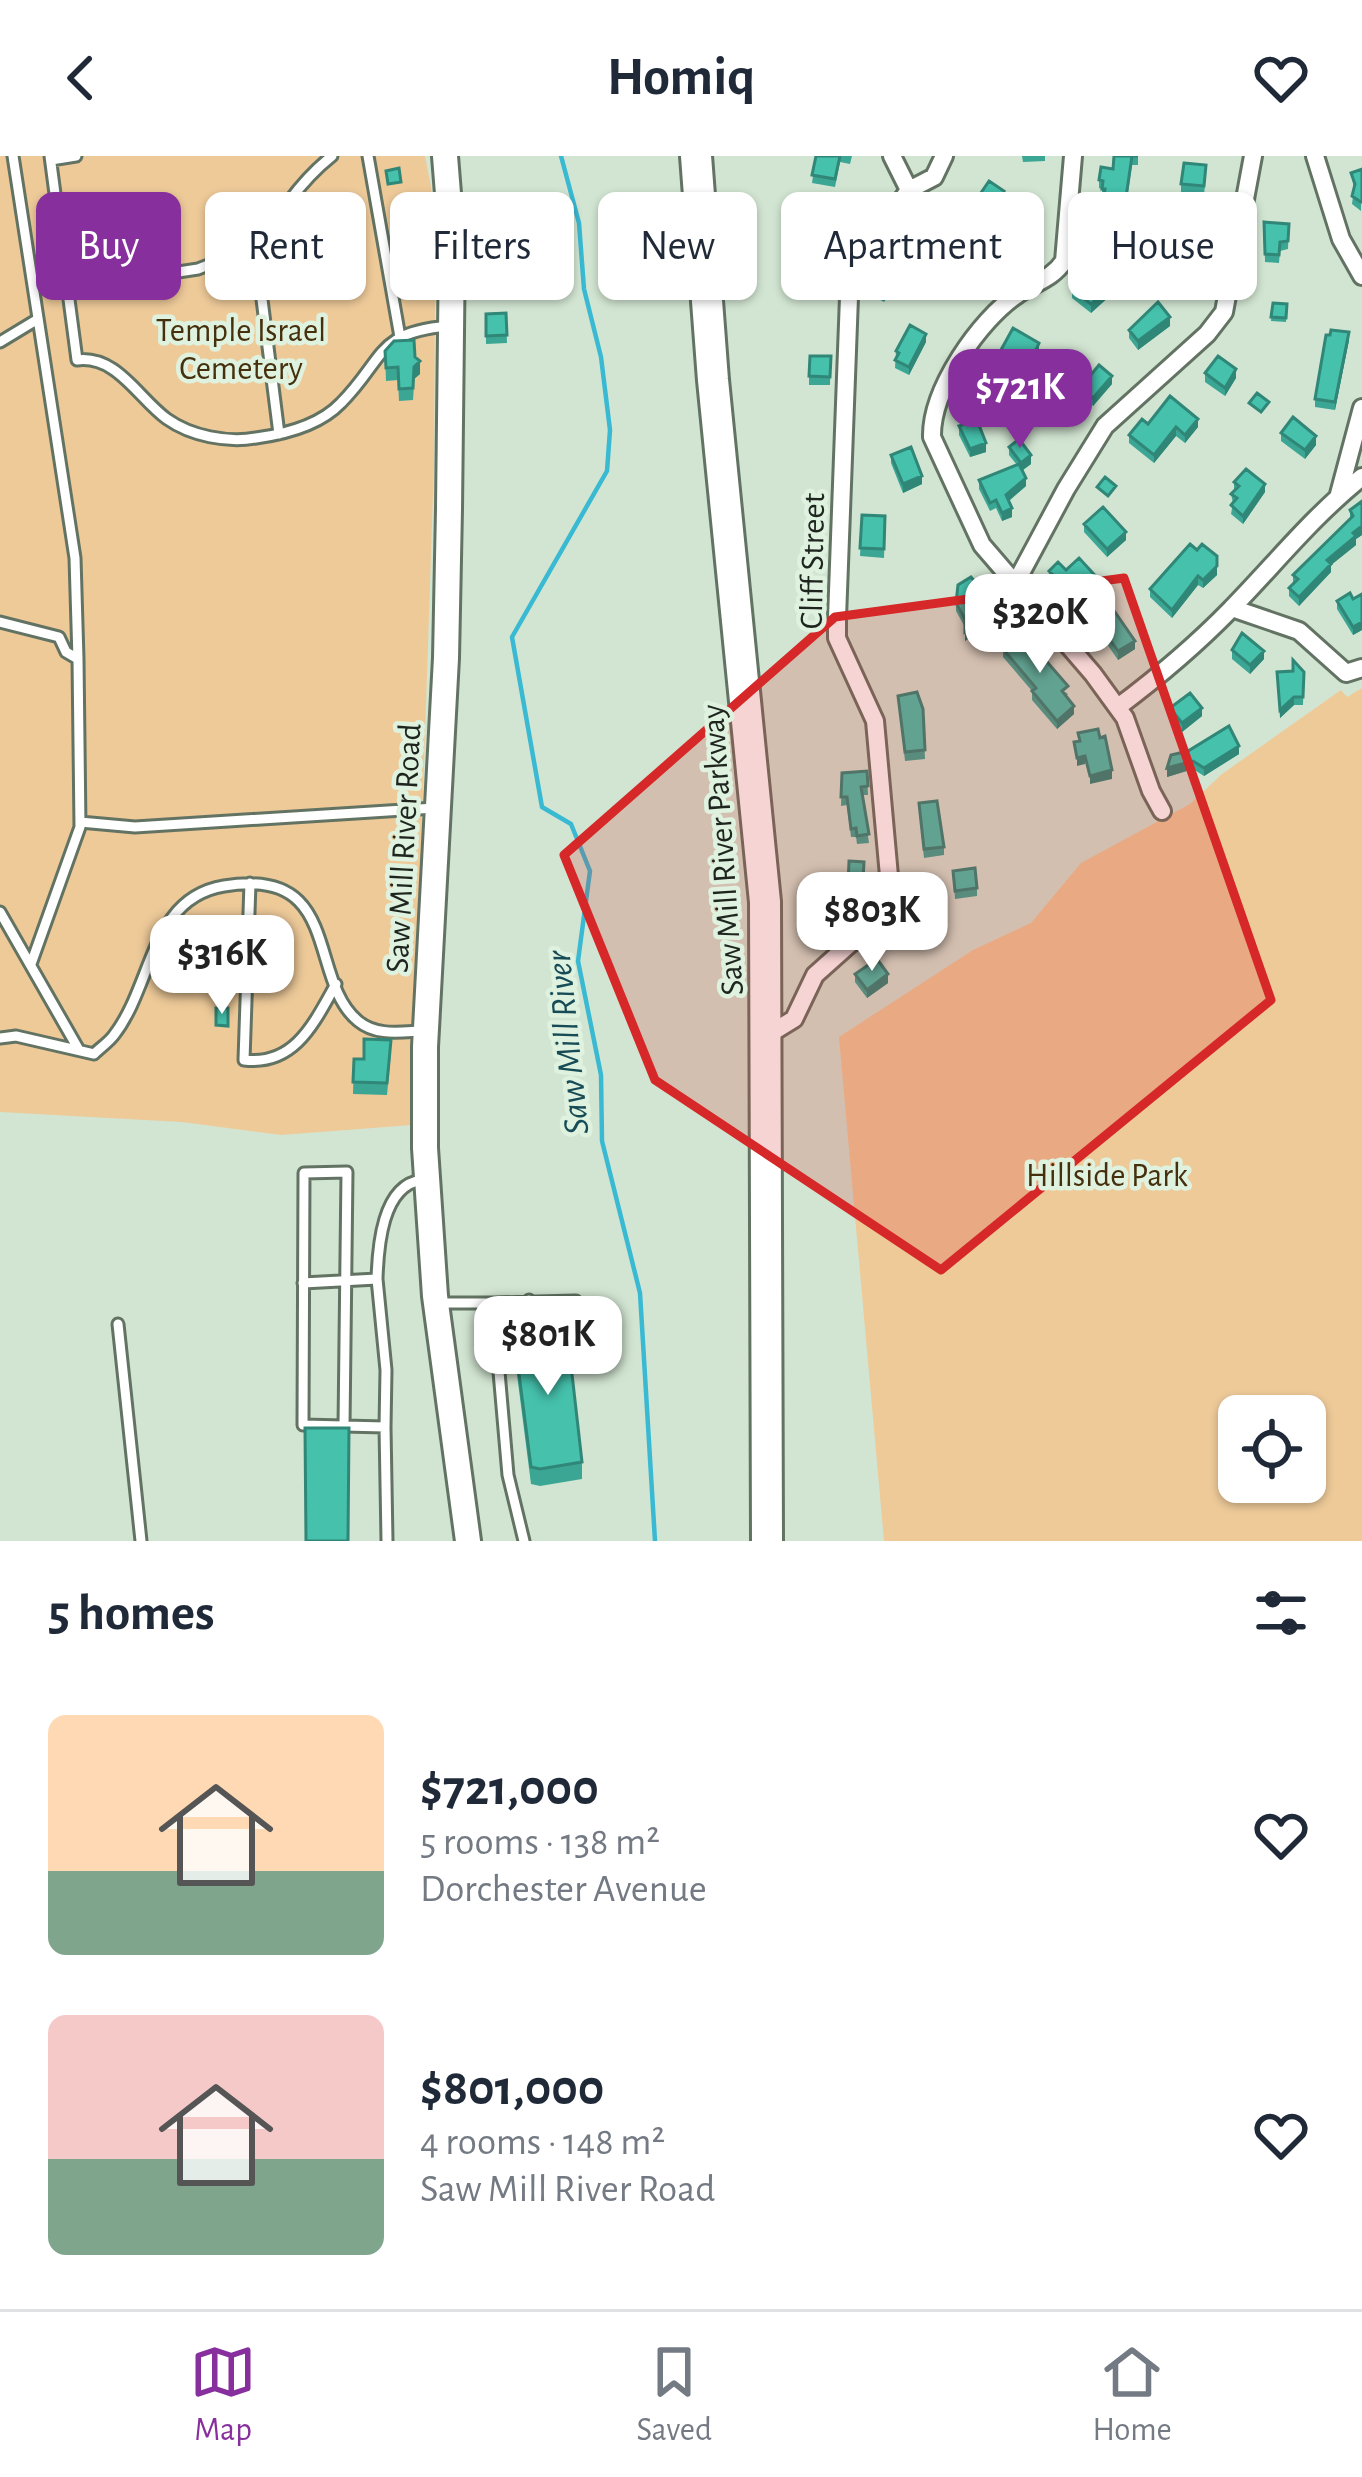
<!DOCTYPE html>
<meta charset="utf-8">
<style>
:root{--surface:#fff;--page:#f2f2f3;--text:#1f2937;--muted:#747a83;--line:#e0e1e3;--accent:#87309d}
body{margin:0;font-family:"Alegreya Sans",sans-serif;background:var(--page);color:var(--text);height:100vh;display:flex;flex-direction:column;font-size:45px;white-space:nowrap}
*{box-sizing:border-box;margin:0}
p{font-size:39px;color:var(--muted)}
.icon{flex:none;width:66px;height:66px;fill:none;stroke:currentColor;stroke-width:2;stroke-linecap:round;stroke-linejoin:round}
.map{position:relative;height:1385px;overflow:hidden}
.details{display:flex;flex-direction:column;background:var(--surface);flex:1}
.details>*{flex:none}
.hud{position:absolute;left:36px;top:36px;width:1290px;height:108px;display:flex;gap:24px}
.tools{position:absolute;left:1218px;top:1239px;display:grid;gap:24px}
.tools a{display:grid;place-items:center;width:108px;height:108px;border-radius:18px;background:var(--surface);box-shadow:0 3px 9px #0004;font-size:60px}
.price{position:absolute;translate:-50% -102px;padding:0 27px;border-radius:24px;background:#fff;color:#222;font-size:39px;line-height:78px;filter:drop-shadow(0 3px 6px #0008)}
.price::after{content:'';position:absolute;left:50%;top:72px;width:36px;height:27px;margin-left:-18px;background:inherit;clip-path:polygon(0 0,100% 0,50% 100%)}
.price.current{background:var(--accent);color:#fff}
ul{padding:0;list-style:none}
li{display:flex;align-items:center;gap:36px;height:300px;padding:0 48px}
li span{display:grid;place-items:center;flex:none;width:336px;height:240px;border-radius:18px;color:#555}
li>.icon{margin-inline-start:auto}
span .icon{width:144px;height:144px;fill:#fffc;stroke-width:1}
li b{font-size:51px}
h2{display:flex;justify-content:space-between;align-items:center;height:144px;padding:0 48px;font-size:51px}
.tag{padding:0 42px;border-radius:18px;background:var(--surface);box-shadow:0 3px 9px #0004;font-size:42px;line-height:108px}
.tag.current{background:var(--accent);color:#fff}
header{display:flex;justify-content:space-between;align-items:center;height:156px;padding:0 48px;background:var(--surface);font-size:54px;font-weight:700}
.menu{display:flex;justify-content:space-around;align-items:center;height:168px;border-top:3px solid var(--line);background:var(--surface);font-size:33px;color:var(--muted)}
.menu a{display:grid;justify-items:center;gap:6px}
.menu .current{color:var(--accent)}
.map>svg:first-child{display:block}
.green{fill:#eeca99;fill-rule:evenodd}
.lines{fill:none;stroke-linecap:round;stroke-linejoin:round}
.stream{stroke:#3ab9d3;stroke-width:4.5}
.lane-casing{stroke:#637363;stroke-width:15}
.street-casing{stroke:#637363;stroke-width:22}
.secondary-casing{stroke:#637363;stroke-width:30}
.highway-casing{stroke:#637363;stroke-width:36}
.lane{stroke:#fff;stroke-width:9}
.street{stroke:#fff;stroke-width:16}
.secondary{stroke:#fff;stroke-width:24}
.highway{stroke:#fff;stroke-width:30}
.wall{fill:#3ba694}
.shaded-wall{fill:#308778}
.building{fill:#45c1ac;stroke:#308778;stroke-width:3}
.marked{fill:#d62828;fill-opacity:0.2;stroke:#d62828;stroke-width:9;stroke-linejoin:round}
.labels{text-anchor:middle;stroke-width:9;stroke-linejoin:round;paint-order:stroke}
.park-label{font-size:33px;fill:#452f0d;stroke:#dff2df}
.street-label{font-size:33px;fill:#1e251e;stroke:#dff2df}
.water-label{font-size:36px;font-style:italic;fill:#174c57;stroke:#dff2df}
</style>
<header><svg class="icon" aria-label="back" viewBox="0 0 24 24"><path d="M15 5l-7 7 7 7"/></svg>Homiq<svg class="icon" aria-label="heart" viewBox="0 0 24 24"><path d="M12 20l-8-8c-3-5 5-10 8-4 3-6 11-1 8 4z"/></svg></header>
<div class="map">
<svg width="1362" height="1385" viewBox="0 0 1362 1385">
<rect width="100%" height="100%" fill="#d2e5d2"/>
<!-- green -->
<path class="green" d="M0 0H425L431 31 435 136 434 308 412 969 281 979 182 966 0 956Z
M1362 532V1385H884L839 881 973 794 1031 767 1081 707 1190 648 1222 618 1341 534 1347 541ZM1239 1260H1305V1326H1239Z"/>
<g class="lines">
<!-- stream -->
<path class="stream" d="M561 0 579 67 584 133 601 201 610 274 607 315 512 481 542 651 571 668 590 715 578 805 601 919 602 985 640 1137 655 1385"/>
<!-- lane casing -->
<g class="lane-casing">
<path id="lane" d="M13 0 75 402 78 503 80 671 31 808
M50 0 77 204C117 199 138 242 167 263 191 280 227 287 256 282 286 278 320 269 341 247 385 203 375 176 449 170
M368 0 400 181
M51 4 76 0
M256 96C278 60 298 27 332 0
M67 133 198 113 244 95 256 96 279 278
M0 186 38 163
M0 466 59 481 66 496 78 503
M80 666 135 671 435 652
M250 727 244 904C295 910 314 867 336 828
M0 756 79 894
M0 882 16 880 94 898C100 892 109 886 114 879 153 829 150 742 224 730 343 710 307 823 358 865 376 880 399 876 421 875
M377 1123 386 1214 385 1271
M303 1127 377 1123C378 1091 382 1029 422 1024
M529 1144 543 1184
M441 1147H493L508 1319 524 1385
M493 1147 576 1145 580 1149 582 1176
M118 1168 141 1385
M344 1270 347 1016 304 1017 303 1269 385 1271 387 1385"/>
</g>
<!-- street casing -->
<g class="street-casing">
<path id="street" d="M892 0 909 34 934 21 944 0
M1073 0 1064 105C1052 123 1035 126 1018 138 979 164 931 234 932 281L982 389 1093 518 1125 562 1151 635 1162 655
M1315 0 1341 83 1362 120
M1339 338 1362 252
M1015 428 1066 333 1105 270 1207 178 1224 156 1253 0
M1232 452 1299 475 1346 517 1362 512
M1118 551C1158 521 1196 489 1231 453 1275 408 1312 361 1362 321
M768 879 794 863 815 819 881 760 890 731 875 565 837 482V462L849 141 866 94 909 34"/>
</g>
<!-- secondary casing -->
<g class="secondary-casing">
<path id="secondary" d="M445 0 452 88 449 353 446 502 425 891V992L435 1140 468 1385"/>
</g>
<!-- highway casing -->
<g class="highway-casing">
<path id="highway" d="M696 0 713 224 765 746 767 1385"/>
</g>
<!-- lane -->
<use href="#lane" class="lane"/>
<!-- street -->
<use href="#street" class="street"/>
<!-- secondary -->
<use href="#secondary" class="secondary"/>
<!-- highway -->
<use href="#highway" class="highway"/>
</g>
<!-- wall -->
<path class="wall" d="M816 0H852L850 8 840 6 835 31 812 27Z
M1022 0H1045V5L1023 6Z
M1114 0H1138V9H1132L1123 71 1102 64 1104 41H1102V33L1099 32V24L1113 13Z
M1362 13 1361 55 1352 48 1354 33 1351 17Z
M1206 18 1204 39 1181 36V28Z
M1004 41 1008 52 997 69 988 63 985 68 972 59V50Z
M1264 66 1289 68 1288 93 1280 95 1279 107 1265 106Z
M951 74 979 99 966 107 951 83Z
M916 88 884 146 866 136V128Z
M1202 102 1196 138 1176 135 1178 117 1172 116V107Z
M1110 128 1112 138 1091 157 1072 142V134Z
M1273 147 1287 148 1286 166 1271 165Z
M506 157 507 187 486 188V158Z
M1170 170 1138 194 1129 182V174Z
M1330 179 1349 184 1335 254 1315 251V243Z
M926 186 909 219 895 212 896 195Z
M385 195 415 201 420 218 414 223 413 244 399 245 398 224 386 225Z
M1039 195 1027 223 996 211V203Z
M831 200 830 229H809V220Z
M1205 217 1236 222 1225 240 1205 226Z
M1112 228 1093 250 1081 239V231Z
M1008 247 1032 252 1026 264 1008 255Z
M1148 268 1198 271 1185 287 1176 280 1154 307 1129 287V279Z
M959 270 986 296 970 301 959 279Z
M1281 277 1316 289 1305 303 1281 285Z
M1009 291 1031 308 1022 315 1026 330 1009 345 1012 361 1002 365 996 352 990 355 979 333V324L1017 309 1009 299Z
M891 299 922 328 903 337 891 307Z
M1234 326 1265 336 1243 368 1231 358 1233 347 1231 338 1234 334Z
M1362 345V379L1356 383V389L1331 409V416L1299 450 1289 440V432L1293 427V419L1350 363V354Z
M862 359 885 360 884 402 860 400Z
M1084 368 1126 384 1107 401 1084 376Z
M1190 388 1217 419 1203 432 1198 429 1172 462 1150 441V433Z
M1066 414 1102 435 1100 438 1101 447 1086 460 1049 424V415Z
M1362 438V474L1353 479 1337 453V445L1353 443Z
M956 447 993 456 982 465V473L965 485V471L956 455Z
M1098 467 1135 493 1118 504 1098 475Z
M1003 493 1068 538 1066 540 1074 558 1057 573 1032 544V535L1003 501Z
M1232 494 1264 503 1250 518 1232 503Z
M1304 516 1303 549H1294L1280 562 1277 524Z
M898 540 923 553 925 603 905 605Z
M1170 552 1202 560 1182 576 1170 560Z
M1188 595 1239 598 1204 620 1193 613 1167 621Z
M867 615 868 639H862L869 687 857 688 856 681H851L847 649 841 650 842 617Z
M919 655 944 691V699L924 702Z
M864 706 862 751 842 750 843 730H848Z
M953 715 977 732V740L955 743Z
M855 818 888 827 867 842 855 826Z
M391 896 387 939 353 938 354 903H364Z
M515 1187 582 1306V1323L540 1330 531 1328 515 1203Z"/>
<!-- shaded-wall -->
<path class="shaded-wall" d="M1008 44V52L997 69V61Z
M916 79V88L884 146V137Z
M979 90V99L966 107V98Z
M1110 123 1112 138 1091 157V148Z
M1170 161V170L1138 194V185Z
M1349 176V184L1335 254V246Z
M926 178V186L909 219V211Z
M1039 187V195L1027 223V214Z
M420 205V218L414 223 413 244 414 211Z
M1236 213V222L1225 240V232Z
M1112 220V228L1093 250V242Z
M1198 263V271L1185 287V279Z
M1176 271V280L1154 307V299Z
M1316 280V289L1305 303V294Z
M986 287V296L970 301V293Z
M1031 299V308L1021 315V307Z
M922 320V328L903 337V328Z
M1026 322V330L1006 347V339Z
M1265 328V336L1243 368V360Z
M1012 352V361L1002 365V357Z
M1362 370V379L1356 383V389L1331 409V416L1299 450V441L1327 404Z
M1126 376V384L1107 401V393Z
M1217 410V419L1203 432V424Z
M1198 420V429L1172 462V454Z
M1101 439V447L1086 460V452Z
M993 448V456L980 466 982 465V473L965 485V476L977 460Z
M1362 466V474L1353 479V471Z
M1135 485V493L1118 504V495Z
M1264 495V503L1250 518V509Z
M1294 541V549L1280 562V554Z
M1074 550V558L1057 573V565Z
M1202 552V560L1182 576V567Z
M1239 590V598L1204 620V612Z
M1085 600V608L1077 610V602Z
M1193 605V613L1167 621V612Z
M1112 614V623L1090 628V620Z
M888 818V827L867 842V834Z"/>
<!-- building -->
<path class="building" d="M816 0H840L835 23 812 19Z
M1114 0H1138H1132L1123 62 1102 55 1105 33H1102L1103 25 1099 24 1101 11 1113 13Z
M1184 7 1206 9 1204 30 1181 28Z
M399 12 401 26 388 28 386 15Z
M1362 13V46H1361L1352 40 1355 28 1351 17Z
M989 25 1004 35 1001 39 1008 44 997 61 988 55 985 59 972 50Z
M964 66 979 90 966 98 951 74Z
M1264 66 1289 68 1288 85 1280 86 1279 99 1265 98Z
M894 68 916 79 884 137 866 128Z
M1175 89 1202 94 1196 130 1176 127 1179 109 1172 107Z
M1016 104 1022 116 1012 122 1006 109Z
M1095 110 1110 123 1108 126 1112 129 1091 148 1072 134Z
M1158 146 1170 161 1138 185 1129 174Z
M1273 147 1287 148 1286 162 1271 161Z
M506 157 507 179 486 180V158Z
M910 169 926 178 909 211 895 204 899 197 896 195Z
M1013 172 1039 187 1027 214 996 203Z
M1331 174 1349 176 1335 246 1315 243 1326 179H1330Z
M414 184 415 201 420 205 414 211 413 232 399 233 398 211 386 212 385 195 394 185Z
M810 200H831L830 221 809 220Z
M1218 200 1236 213 1225 232 1205 217Z
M1099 209 1112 220 1093 242 1081 231Z
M1014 235 1032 244 1026 256 1008 247Z
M1257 237 1269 246 1261 256 1249 247Z
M1170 240 1198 263 1185 279 1176 271 1154 299 1129 279 1142 263 1148 268Z
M1293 261 1316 280 1305 294 1281 277Z
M977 264 986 287 970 293 959 270Z
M1019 283 1031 299 1021 307 1009 291Z
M911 291 922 320 903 328 891 299Z
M1019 308 1026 322 1006 339 1012 352 1002 357 996 344 990 347 979 324Z
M1246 313 1265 328 1243 360 1231 349 1237 342 1231 338 1239 330 1234 326Z
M1105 321 1116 330 1108 340 1097 331Z
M1362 345V370L1353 377 1356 380 1327 404 1331 408 1299 441 1289 432 1298 423 1293 419 1353 360 1350 354Z
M1103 351 1126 376 1107 393 1084 368Z
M862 359 885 360 884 393 860 392Z
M1190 388 1197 394 1202 388 1217 400V410L1203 424 1198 420 1172 454 1150 433Z
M1079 402 1102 427 1096 434 1101 439 1086 452 1049 415 1058 406 1066 414Z
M971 421 993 448 977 460 982 465 965 476V463L956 447 958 429Z
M1350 437 1353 443 1362 438V466L1353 471 1337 445Z
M1115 456 1135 485 1118 495 1098 467Z
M1022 477 1068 530 1062 535 1074 550 1057 565 1032 535 1036 532 1003 493Z
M1242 477 1264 495 1250 509 1232 494Z
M1293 504 1304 516 1303 541H1294L1280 554 1277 516 1293 515Z
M917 536 923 553 925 594 905 596 898 540Z
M1190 537 1202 552 1182 567 1170 552Z
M1229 570 1239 590 1204 612 1193 605 1167 612 1171 599 1188 595Z
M1098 573 1100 582 1105 580 1112 614 1090 620 1085 600 1077 602 1074 586 1080 585 1078 577Z
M867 615 868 630 861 631 869 678 857 680 856 672 851 673 847 641H841L842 617Z
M937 645 944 691 924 693 919 647Z
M849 705 864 706 862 743 842 742 843 730H848Z
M975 712 977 732 955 735 953 715Z
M877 803 888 818 867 834 855 818Z
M216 852H228V870L216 869Z
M364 883 391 884 387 927 353 926 354 903H364Z
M567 1174 582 1306 540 1313 531 1311 515 1187 517 1179 525 1176Z
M305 1272H349L348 1385H306Z"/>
<!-- marked area -->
<path class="marked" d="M1124 422 1271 844 941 1114 655 924 564 699 835 461Z"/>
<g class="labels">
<!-- park labels -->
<g class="park-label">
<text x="241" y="185">Temple Israel<tspan x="241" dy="38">Cemetery</tspan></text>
<text x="1107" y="1030">Hillside Park</text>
</g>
<!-- street labels -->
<g class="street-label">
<text transform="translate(811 405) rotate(-89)" y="12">Cliff Street</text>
<text transform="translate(402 692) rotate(-87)" y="12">Saw Mill River Road</text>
<text transform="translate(721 694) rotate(-94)" y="12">Saw Mill River Parkway</text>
</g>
<!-- water labels -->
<g class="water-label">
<text transform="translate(566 887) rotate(-96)" y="13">Saw Mill River</text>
</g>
</g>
</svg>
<div class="tools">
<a><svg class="icon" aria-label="locate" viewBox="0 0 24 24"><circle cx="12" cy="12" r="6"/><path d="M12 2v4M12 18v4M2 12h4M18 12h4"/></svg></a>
</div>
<b class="price current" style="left:1020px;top:295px">$721K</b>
<b class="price" style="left:1040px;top:520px">$320K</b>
<b class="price" style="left:872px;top:818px">$803K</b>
<b class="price" style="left:222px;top:861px">$316K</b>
<b class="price" style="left:548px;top:1242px">$801K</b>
<div class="hud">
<a class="tag current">Buy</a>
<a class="tag">Rent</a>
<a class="tag">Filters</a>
<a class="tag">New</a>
<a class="tag">Apartment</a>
<a class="tag">House</a>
</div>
</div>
<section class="details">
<h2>5 homes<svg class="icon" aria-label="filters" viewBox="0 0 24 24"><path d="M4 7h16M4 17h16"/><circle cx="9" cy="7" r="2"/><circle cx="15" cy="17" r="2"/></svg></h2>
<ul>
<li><span style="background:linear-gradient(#ffd9b3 65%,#7fa58c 0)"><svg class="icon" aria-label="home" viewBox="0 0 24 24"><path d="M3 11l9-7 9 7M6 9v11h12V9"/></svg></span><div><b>$721,000</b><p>5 rooms · 138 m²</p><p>Dorchester Avenue</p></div><svg class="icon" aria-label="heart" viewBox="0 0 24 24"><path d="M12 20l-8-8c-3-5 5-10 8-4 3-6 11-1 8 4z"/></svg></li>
<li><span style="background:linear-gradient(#f6c9c9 60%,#7fa58c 0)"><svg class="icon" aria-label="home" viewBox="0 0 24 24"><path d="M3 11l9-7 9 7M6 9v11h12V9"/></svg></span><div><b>$801,000</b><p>4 rooms · 148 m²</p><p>Saw Mill River Road</p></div><svg class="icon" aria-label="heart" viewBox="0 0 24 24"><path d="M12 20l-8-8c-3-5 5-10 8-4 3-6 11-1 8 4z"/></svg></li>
</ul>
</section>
<nav class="menu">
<a class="current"><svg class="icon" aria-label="map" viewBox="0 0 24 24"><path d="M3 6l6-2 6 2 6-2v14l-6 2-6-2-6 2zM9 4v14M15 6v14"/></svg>Map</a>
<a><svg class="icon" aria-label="saved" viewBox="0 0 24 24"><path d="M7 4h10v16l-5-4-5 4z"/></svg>Saved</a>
<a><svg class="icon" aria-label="home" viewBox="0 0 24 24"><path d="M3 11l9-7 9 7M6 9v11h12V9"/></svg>Home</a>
</nav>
